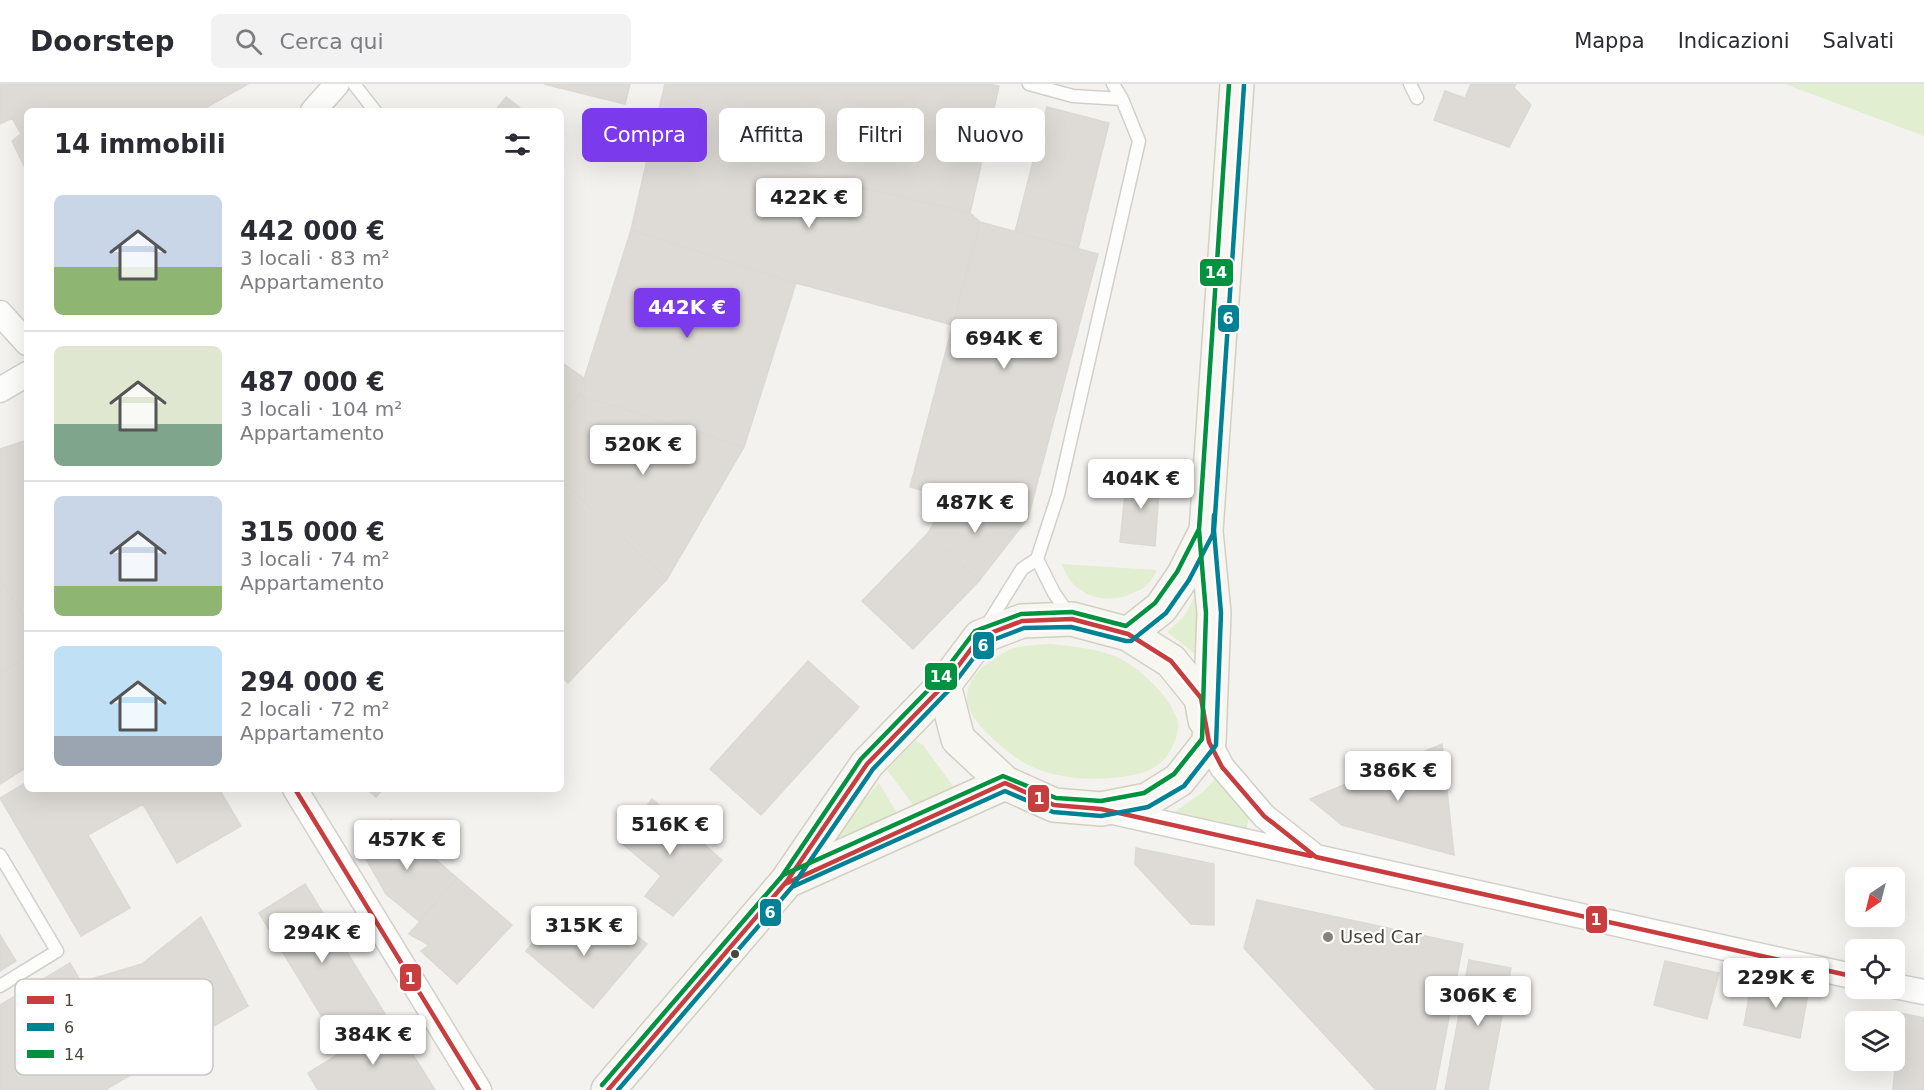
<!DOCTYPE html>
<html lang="it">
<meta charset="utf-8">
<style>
:root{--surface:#fff;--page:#f2f2f3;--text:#2b2b33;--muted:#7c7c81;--line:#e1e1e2;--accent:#7c3aed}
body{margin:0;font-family:"DejaVu Sans",sans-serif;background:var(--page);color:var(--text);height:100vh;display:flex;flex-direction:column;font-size:22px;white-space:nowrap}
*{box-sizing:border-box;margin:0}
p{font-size:20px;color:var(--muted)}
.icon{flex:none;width:33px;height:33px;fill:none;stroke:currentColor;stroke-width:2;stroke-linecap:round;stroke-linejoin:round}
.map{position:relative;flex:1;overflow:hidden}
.sheet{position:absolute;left:24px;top:24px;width:540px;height:684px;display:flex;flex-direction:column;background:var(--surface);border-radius:9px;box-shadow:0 6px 24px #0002}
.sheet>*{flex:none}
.hud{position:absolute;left:582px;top:24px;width:570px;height:54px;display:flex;gap:12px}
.needle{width:39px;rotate:215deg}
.tools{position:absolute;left:1845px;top:783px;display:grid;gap:12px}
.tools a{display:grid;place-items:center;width:60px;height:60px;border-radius:9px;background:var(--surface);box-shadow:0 6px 24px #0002;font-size:30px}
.price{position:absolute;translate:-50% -51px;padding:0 14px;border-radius:6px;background:#fff;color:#222;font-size:20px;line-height:39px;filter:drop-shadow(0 2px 3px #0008)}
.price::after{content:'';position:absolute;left:50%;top:36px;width:18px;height:14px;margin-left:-9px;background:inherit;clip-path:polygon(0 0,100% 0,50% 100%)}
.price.selected{background:var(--accent);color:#fff}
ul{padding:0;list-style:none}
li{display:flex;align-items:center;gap:18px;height:150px;padding:0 30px}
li+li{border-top:2px solid var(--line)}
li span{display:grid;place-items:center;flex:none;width:168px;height:120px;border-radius:9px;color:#555}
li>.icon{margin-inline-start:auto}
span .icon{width:72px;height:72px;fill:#fffc;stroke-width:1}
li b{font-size:26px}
h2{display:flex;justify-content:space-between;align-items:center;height:72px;padding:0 30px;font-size:26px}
.pill{padding:0 21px;border-radius:9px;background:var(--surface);box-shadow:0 6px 24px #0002;font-size:21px;line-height:54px}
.pill.selected{background:var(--accent);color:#fff}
header{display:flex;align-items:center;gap:36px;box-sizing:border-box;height:84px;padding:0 30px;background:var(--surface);border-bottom:2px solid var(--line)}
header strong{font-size:28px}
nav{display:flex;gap:33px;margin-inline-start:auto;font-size:21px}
.search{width:420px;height:54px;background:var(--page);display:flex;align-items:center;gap:15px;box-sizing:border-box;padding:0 21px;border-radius:9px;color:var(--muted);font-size:22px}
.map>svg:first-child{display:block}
.green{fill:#e1eecf}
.building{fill:#dedbd6;stroke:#dcd9d4;stroke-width:1.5}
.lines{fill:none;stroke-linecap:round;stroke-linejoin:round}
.lane-casing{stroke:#d2d0cb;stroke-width:15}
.street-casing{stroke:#d2d0cb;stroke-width:27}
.secondary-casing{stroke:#d3cfc5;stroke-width:36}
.lane{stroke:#fdfdfc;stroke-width:12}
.street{stroke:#fdfdfc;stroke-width:24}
.secondary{stroke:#f7f6f1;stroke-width:33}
.bus-1-casing{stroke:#fff;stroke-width:9}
.bus-2-casing{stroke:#fff;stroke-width:9}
.bus-3-casing{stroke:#fff;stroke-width:9}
.bus-1{stroke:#c83d3d;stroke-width:4.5}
.bus-2{stroke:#008294;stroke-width:4.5}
.bus-3{stroke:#00923f;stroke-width:4.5}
.poi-dot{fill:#868178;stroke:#fff;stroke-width:2}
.bus-dot{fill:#4b4439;stroke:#fff;stroke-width:2}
.labels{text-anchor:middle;stroke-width:4.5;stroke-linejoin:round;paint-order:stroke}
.poi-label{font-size:18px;fill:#4b4439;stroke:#fff;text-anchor:start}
.key{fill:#fff;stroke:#c9c7c4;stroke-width:1.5}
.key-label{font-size:16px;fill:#4b4439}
.line-badge{stroke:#fff;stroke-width:2}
.badge-label{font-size:16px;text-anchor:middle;font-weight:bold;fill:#fff}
</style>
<header>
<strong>Doorstep</strong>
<div class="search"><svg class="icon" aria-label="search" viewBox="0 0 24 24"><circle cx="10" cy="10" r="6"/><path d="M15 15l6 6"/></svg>Cerca qui</div>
<nav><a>Mappa</a><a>Indicazioni</a><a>Salvati</a></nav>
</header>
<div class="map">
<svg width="1924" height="1006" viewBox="0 0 1924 1006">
<rect width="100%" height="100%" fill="#f4f2ee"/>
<!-- green -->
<path class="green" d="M1785 0H1924V52Z
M1062 480 1157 486C1154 491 1151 497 1147 501 1142 506 1132 509 1126 512 1099 520 1071 509 1062 480Z
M1200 504 1195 570 1167 548 1184 532Z
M1050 560C1074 563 1099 564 1121 575 1144 588 1170 612 1178 638 1180 647 1173 664 1167 672 1159 682 1146 689 1133 691 1099 698 1057 696 1026 680 1008 670 966 636 967 614 967 590 993 572 1014 564 1024 561 1039 561 1050 560Z
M916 657 923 661 953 702C950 719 928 719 914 722L887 686 912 660Z
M1218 691 1250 730 1245 750 1166 734 1204 707Z
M879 699 897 729 852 752 813 777 826 759Z"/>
<!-- building -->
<path class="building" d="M0 0H248L200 27H27V88L12 57 21 50 12 34 0 40Z
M544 0H630L625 20Z
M665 0H989L999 2 970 129 652 54Z
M1471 0H1516L1514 4 1531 21 1509 63 1434 36 1445 7 1465 14Z
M506 13 524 27H495Z
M1047 23 1109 39 1078 165 1015 148Z
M652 54 970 129 980 138 953 241 796 199 631 146Z
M980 138 1098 170 1028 434 910 403Z
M631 146 796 199 744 363 579 311Z
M561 278 584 294 579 311 561 337Z
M579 311 744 363 667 495 561 396V337Z
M24 357 27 359V538L0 495V365Z
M1127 390 1160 392 1155 462 1120 458Z
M561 396 667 495 568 599 561 592Z
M949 413 1028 434 979 497 928 449Z
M928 449 979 497 913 565 862 517Z
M0 495 27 538V572L0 590Z
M27 572V683L0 700V590Z
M808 577 859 623 761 731 710 685Z
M1442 660 1454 771 1342 741 1310 715Z
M27 698V705H219L241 742 177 779 143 720 88 751 130 824 81 852 0 714Z
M367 705H383L376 713Z
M652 715 722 776 673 832 645 812 661 792 619 757Z
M391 736 457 794 419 837 386 810 362 768Z
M1136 764 1214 780V841L1191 840 1135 780Z
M457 794 512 841 457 900 421 867 429 861 409 850Z
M305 800 385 930 338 959 259 829Z
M1257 816 1463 860 1435 1006H1376L1244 864Z
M561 825 607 863 625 842 647 860 593 924 526 867Z
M201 833 248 922 105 1006H0V921L70 879 81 898 142 880Z
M0 851 16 877 0 887Z
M1469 876 1511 884 1488 1006H1445Z
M1665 877 1719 889 1707 935 1654 921Z
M1752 896 1808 909 1800 954 1744 941Z
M1900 929 1924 934V1006H1893Z
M392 937 435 1006H318L308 989Z"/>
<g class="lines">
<!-- lane casing -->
<g class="lane-casing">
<path id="lane" d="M354 0 375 27
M1029 0 1073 12 1122 15 1113 0
M1410 0 1417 14
M1037 475 1058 411 1139 57 1122 15
M1037 475 1054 509 1070 532
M986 543 1022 485 1037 475
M0 771 57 867 0 902"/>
</g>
<!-- street casing -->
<g class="street-casing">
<path id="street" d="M313 27 337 0
M0 229 27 259
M0 306 27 290
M1209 658 1222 683 1264 732 1312 770
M295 705 479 1006
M1109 727 1856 893
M1894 902 1924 908"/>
</g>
<!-- secondary casing -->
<g class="secondary-casing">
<path id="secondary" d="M1128 550 1161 524 1183 492 1206 447
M944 601 958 655 1005 699 1054 721 1101 725 1147 716 1179 696 1209 658 1214 529 1206 447 1237 0
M787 797 1005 699
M608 1006 787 797 867 680 944 601 980 553 1022 537 1072 535 1128 550 1171 577 1201 614 1205 636"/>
</g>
<!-- lane -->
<use href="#lane" class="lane"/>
<!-- street -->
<use href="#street" class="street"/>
<!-- secondary -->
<use href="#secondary" class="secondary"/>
<!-- bus-1 casing -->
<g class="bus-1-casing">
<path id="bus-1" d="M295 705 479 1006
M785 800 1005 699 1054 721 1101 725 1311 772
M608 1006 787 797 867 680 944 601 980 553 1022 537 1072 535 1128 550 1171 577 1201 614 1209 658 1222 683 1264 732 1316 773 1856 893"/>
</g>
<!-- bus-2 casing -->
<g class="bus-2-casing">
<path id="bus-2" d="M792 803 873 685 949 606 985 559 1024 544 1071 543 1126 557H1131L1166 529 1189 496 1213 450 1214 431
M618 1006 792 803 1005 707 1053 728 1101 732 1148 723 1184 702 1216 661 1221 529 1214 447 1244 1"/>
</g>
<!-- bus-3 casing -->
<g class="bus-3-casing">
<path id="bus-3" d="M780 795 861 675 938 596 975 547 1021 530 1072 528 1126 542 1155 519 1177 488 1199 445 1200 431
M602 1001 783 791 1003 692 1056 714 1101 717 1144 709 1174 690 1202 655 1206 529 1199 446 1229 0"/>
</g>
<!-- bus-1 -->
<use href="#bus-1" class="bus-1"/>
<!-- bus-2 -->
<use href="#bus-2" class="bus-2"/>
<!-- bus-3 -->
<use href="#bus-3" class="bus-3"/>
</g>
<!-- markers -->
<circle class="poi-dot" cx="1328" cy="853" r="6"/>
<circle class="bus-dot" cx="735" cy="870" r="5"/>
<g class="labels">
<!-- poi labels -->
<g class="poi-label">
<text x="1340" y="859">Used Car</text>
</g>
</g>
<!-- legend -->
<rect x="15" y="895" width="198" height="96" rx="9" class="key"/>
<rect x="27" y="912" width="27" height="8" fill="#c83d3d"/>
<rect x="27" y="939" width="27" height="8" fill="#008294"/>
<rect x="27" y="966" width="27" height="8" fill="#00923f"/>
<g class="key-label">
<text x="64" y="922">1</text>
<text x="64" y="949">6</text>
<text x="64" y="976">14</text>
</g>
<g class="line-badge">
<rect x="1199" y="174" width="35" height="29" rx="6" fill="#00923f"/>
<rect x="1217" y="220" width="23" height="29" rx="6" fill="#008294"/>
<rect x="972" y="547" width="23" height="29" rx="6" fill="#008294"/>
<rect x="924" y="578" width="34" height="29" rx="6" fill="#00923f"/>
<rect x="1027" y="700" width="23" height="29" rx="6" fill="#c83d3d"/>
<rect x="759" y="814" width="23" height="29" rx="6" fill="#008294"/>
<rect x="1585" y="821" width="23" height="29" rx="6" fill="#c83d3d"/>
<rect x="399" y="879" width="23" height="29" rx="6" fill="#c83d3d"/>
</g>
<g class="badge-label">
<text x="1216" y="194">14</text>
<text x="1228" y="240">6</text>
<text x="983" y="567">6</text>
<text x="941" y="598">14</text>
<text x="1039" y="720">1</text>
<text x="770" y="834">6</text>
<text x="1596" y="841">1</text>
<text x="410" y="900">1</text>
</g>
</svg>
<div class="tools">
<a><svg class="needle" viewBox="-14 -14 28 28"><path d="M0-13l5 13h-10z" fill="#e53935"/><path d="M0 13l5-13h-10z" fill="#7c7c81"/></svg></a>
<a><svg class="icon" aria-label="locate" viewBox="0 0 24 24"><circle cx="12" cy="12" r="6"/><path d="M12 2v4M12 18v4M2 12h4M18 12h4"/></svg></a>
<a><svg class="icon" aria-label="layers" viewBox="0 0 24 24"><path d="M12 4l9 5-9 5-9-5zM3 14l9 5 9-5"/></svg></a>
</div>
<b class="price" style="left:809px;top:145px">422K €</b>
<b class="price selected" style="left:687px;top:255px">442K €</b>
<b class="price" style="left:1004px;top:286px">694K €</b>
<b class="price" style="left:643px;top:392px">520K €</b>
<b class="price" style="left:1141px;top:426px">404K €</b>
<b class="price" style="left:975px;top:450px">487K €</b>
<b class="price" style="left:1398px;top:718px">386K €</b>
<b class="price" style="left:670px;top:772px">516K €</b>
<b class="price" style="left:407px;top:787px">457K €</b>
<b class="price" style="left:584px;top:873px">315K €</b>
<b class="price" style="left:322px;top:880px">294K €</b>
<b class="price" style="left:1776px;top:925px">229K €</b>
<b class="price" style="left:1478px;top:943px">306K €</b>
<b class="price" style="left:373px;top:982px">384K €</b>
<div class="hud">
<a class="pill selected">Compra</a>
<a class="pill">Affitta</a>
<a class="pill">Filtri</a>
<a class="pill">Nuovo</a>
</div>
<section class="sheet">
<h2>14 immobili<svg class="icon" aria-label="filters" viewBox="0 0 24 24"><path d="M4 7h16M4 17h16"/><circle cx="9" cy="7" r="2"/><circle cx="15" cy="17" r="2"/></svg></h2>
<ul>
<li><span style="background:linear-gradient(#c9d6e8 60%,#8fb573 0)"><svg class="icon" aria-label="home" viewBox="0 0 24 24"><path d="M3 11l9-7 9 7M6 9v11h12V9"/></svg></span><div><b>442 000 €</b><p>3 locali · 83 m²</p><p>Appartamento</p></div></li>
<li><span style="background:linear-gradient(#dfe7d0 65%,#7fa58c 0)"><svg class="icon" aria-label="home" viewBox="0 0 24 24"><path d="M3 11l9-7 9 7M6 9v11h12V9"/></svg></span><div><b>487 000 €</b><p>3 locali · 104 m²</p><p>Appartamento</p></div></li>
<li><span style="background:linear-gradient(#c9d6e8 75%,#8fb573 0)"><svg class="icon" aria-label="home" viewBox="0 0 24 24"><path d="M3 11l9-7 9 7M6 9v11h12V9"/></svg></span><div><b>315 000 €</b><p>3 locali · 74 m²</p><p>Appartamento</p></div></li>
<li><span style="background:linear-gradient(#bfe0f5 75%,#9aa5b1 0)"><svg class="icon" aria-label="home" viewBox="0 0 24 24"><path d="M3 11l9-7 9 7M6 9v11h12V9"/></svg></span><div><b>294 000 €</b><p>2 locali · 72 m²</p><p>Appartamento</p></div></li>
</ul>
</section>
</div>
